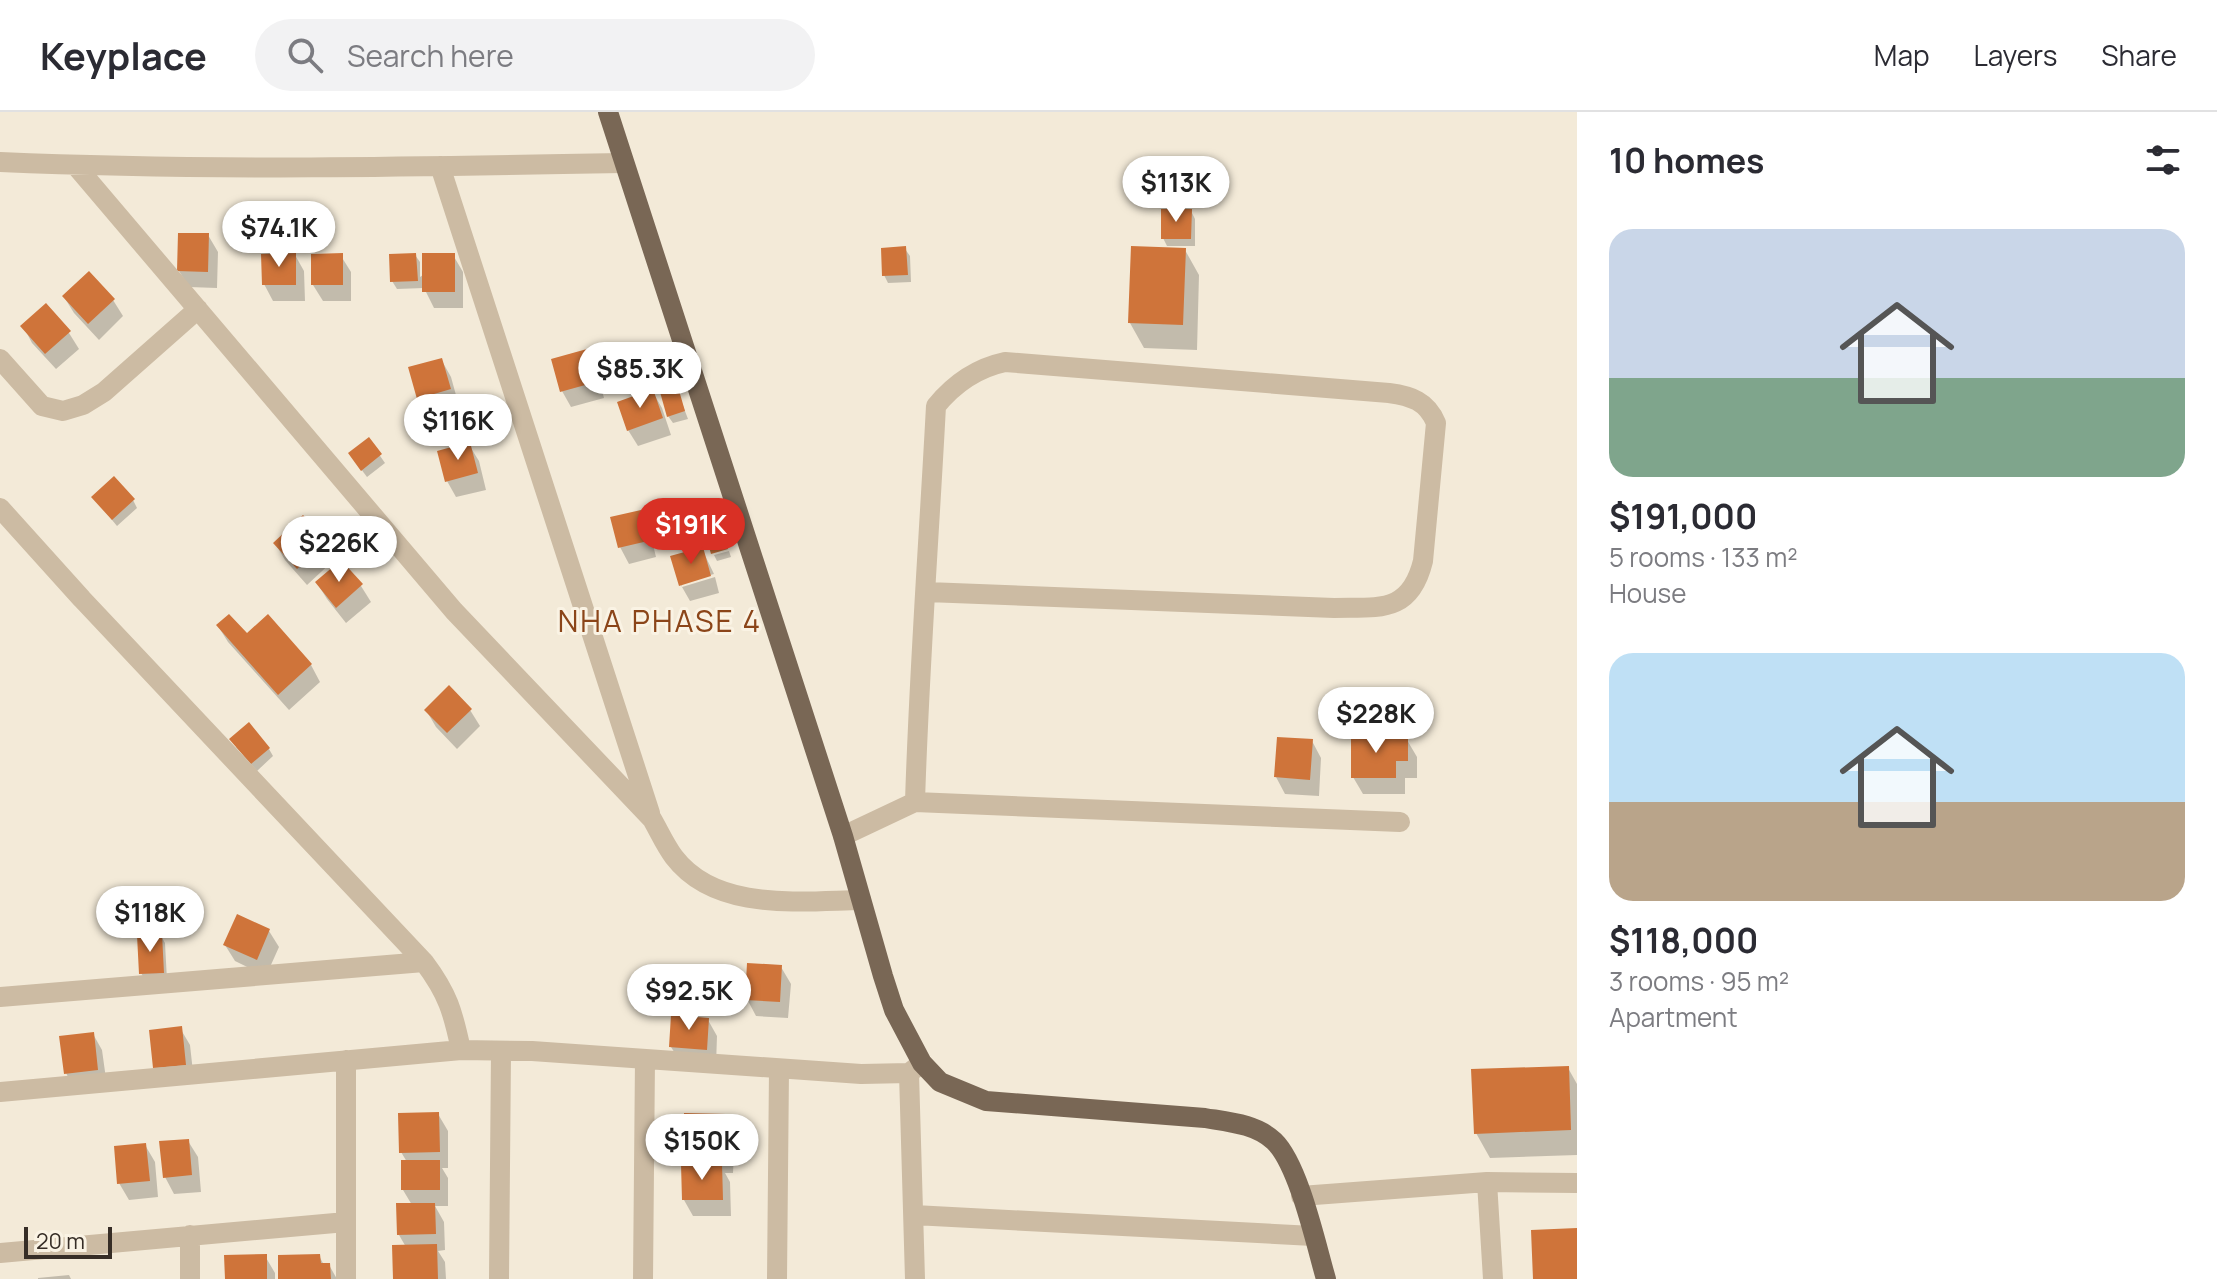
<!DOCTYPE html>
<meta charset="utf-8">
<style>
:root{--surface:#fff;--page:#f2f2f3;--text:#2b2b33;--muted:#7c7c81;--line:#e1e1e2;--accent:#d93025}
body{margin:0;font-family:Manrope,sans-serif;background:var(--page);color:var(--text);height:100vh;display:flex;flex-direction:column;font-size:30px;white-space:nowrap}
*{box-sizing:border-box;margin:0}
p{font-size:26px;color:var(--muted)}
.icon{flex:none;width:44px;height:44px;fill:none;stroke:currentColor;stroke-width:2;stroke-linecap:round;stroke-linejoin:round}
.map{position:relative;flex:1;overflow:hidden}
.panel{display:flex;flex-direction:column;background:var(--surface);width:640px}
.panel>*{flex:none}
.scale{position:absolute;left:24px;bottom:20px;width:88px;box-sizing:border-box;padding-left:8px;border:4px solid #362d26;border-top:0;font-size:22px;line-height:28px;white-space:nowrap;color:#362d26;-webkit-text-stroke:6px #faf3e4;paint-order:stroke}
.price{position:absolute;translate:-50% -68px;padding:0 18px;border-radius:28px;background:#fff;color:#222;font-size:26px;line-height:52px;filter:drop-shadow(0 2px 4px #0008)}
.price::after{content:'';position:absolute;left:50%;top:48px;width:24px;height:18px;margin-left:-12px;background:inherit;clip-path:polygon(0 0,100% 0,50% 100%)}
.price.on{background:var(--accent);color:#fff}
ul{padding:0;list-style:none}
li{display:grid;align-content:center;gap:16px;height:424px;padding:0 32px}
li span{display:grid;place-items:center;height:248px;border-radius:24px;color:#555}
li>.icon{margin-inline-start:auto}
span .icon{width:144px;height:144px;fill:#fffc;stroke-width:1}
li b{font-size:34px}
h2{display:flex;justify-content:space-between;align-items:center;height:96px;padding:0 32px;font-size:34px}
header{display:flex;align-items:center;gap:48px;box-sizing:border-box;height:112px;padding:0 40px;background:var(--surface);border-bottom:2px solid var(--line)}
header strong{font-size:38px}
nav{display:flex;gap:44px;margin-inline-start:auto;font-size:28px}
.search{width:560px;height:72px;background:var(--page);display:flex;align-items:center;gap:20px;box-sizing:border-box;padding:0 28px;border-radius:44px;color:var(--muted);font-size:30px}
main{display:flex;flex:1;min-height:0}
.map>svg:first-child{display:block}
.shadow{fill:#0003}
.building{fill:#cf743a}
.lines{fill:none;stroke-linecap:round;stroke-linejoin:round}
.minor{stroke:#ccbba3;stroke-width:20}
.major{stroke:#796755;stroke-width:20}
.labels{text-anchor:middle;stroke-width:6;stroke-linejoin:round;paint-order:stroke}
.neighbourhood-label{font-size:30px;letter-spacing:2px;fill:#8b4519;stroke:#faf3e4}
</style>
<header>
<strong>Keyplace</strong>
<div class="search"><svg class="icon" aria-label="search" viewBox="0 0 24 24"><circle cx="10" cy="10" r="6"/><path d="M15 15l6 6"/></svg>Search here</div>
<nav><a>Map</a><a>Layers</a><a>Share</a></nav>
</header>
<main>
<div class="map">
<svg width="1577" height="1167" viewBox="0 0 1577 1167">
<rect width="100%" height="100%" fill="#f3ead8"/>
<!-- shadow -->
<path class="shadow" d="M1191 99 1195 107V134H1167L1163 126Z
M208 123 218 140 217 176 189 175 179 159Z
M905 137 910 144 911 170 888 171 884 163Z
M1185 138 1199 163 1197 238 1144 236 1130 211Z
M295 143 304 159 305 189H273L264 172Z
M415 143 420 150V165L453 143 463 160V196H434L424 176 397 177 392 169Z
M341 144 351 160V189H323L313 173Z
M64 185 113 188 123 204 99 228 74 201Z
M23 214 69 221 79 237 56 257 32 231Z
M586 239 596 256 604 286 571 295 562 279Z
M442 249 451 265 459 294 428 302 419 286Z
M677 278 688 307 673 311 668 304Z
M652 279 662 296 671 323 638 334 628 318Z
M369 328 385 351 367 365 355 349Z
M469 333 479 349 486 378 456 385 447 369Z
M93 385 133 388 137 396 117 414Z
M640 400 649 416 656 445 629 452 620 435Z
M303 406 326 430 335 447 307 473 285 448 275 431Z
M702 437 714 462 682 471V475L673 446Z
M729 439 731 445 717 449 714 443Z
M341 450 361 474 371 490 346 511 327 487 317 471Z
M715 465 719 481 690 489 682 475Z
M268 505 311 553 320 570 289 598 228 530 218 514 247 524Z
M426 598H470L480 614 457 637 436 615Z
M1380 621 1384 628H1407L1417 645V666H1405V682H1363L1353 665Z
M1312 629 1321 646 1319 684 1285 682 1276 665Z
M236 635 269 637 273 644 257 659Z
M269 819 279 835 266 864 235 849 225 833Z
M161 824 165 831 167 868 146 869 141 861Z
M781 855 791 872 788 906 756 904 747 887Z
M708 908 717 924 716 953 681 951 671 935Z
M180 916 190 933 194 969 165 972 155 955Z
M93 922 102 938 107 974 75 978 66 961Z
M1568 956 1577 972V1043L1490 1046 1476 1021Z
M438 1002 448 1019V1056H442L448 1066V1094H435L444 1110 445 1138 438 1139 445 1150 446 1167H395L406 1135 399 1123 412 1093 403 1078 407 1050 401 1040Z
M725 1004 735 1021 733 1061H725L730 1070 731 1104H693L684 1088 691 1054 685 1043Z
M188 1029 198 1045 201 1080 174 1082 165 1065Z
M145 1033 155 1050 158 1085 129 1088 119 1071Z
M265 1144 275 1161V1167H227Z
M319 1144 324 1153H329L337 1167H280Z
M69 1163 71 1167H38V1166Z"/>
<!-- building -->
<path class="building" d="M1161 97H1192L1191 127H1161Z
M178 121H209L208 160 177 159Z
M906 134 908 163 882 164 881 136Z
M1131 134 1186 136 1183 213 1128 211Z
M296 141V173H262L261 142Z
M343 141V173H311V142Z
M416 141 418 169 390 170 389 142Z
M422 141H455V180H422Z
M89 159 115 187 88 212 62 184Z
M46 191 71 219 45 242 20 214Z
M587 237 596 270 560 280 551 247Z
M442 246 451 277 417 287 408 255Z
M678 275 685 299 667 305 660 280Z
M653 277 663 306 627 319 617 290Z
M369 325 382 342 361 359 348 341Z
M470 330 478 361 445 370 437 339Z
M114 364 135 387 112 408 91 385Z
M641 398 648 429 618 436 610 405Z
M303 403 327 429 297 457 273 431Z
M722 416 728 437 711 442 705 421Z
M703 435 711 464 679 474 670 444Z
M341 448 363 472 336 496 315 470Z
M229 502 247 521 268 502 312 552 278 583 216 513Z
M449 573 472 597 447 621 424 598Z
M249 610 270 636 251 652 229 627Z
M1381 619V626H1408V649H1396V666H1351V620Z
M1277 625 1313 627 1310 668 1274 665Z
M237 802 270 817 257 848 223 833Z
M162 822 164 861 139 862 137 823Z
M747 851 782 853 780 890 745 888Z
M671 903 709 906 707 938 669 935Z
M182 914 186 953 153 956 149 918Z
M94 920 98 958 64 962 59 924Z
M1569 954 1571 1018 1474 1022 1471 957Z
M439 1000 440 1040 399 1041 398 1001Z
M684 1001 726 1002 725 1045 683 1043Z
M189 1027 192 1063 163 1066 159 1029Z
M146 1031 150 1069 117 1072 114 1034Z
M401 1048H440V1078H401Z
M722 1051 723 1088H682L681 1052Z
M396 1091H435L436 1122 397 1123Z
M1577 1116V1167H1533L1531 1118Z
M437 1132 438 1167H393L392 1133Z
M267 1142V1167H225L224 1143Z
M320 1142 321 1151H330L331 1167H278V1143Z"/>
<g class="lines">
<!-- minor -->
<path class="minor" d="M0 50C207 59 416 55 623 51
M76 54 454 499 652 707C659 719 665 733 674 745 716 800 800 789 861 788
M440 54 650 701
M0 247 42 294 63 299 83 293 104 280 198 197
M0 396 82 487 424 850C448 882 453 900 461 938
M915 690C919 558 929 426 936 294 954 272 977 256 1005 250L1389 281C1411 284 1427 289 1436 311L1423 449C1410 502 1379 495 1334 496L927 480
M843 724 915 690 1400 710
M0 885 424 850
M909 961 915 1167
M0 980 461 938 532 939 861 962 909 961 922 951
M1487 1070 1493 1167
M1301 1084 1487 1070 1577 1071
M914 1103 1313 1124
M0 1141 346 1110
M190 1167V1123
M346 1167V948
M499 1167 501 940
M643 1167 645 947
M777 1167 779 958"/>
<!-- major -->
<path class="major" d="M608 0 843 724 883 864 894 898 922 951 940 970 986 989 1205 1006C1229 1010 1256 1012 1274 1029 1299 1053 1316 1133 1326 1167"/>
</g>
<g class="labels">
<!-- neighbourhood labels -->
<g class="neighbourhood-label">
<text x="660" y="520">NHA PHASE 4</text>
</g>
</g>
</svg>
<div class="scale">20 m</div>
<b class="price" style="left:1176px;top:112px">$113K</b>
<b class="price" style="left:279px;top:157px">$74.1K</b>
<b class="price" style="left:640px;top:298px">$85.3K</b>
<b class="price" style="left:458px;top:350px">$116K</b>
<b class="price on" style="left:691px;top:454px">$191K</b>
<b class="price" style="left:339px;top:472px">$226K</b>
<b class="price" style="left:1376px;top:643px">$228K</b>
<b class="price" style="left:150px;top:842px">$118K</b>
<b class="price" style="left:689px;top:920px">$92.5K</b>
<b class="price" style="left:702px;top:1070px">$150K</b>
</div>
<section class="panel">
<h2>10 homes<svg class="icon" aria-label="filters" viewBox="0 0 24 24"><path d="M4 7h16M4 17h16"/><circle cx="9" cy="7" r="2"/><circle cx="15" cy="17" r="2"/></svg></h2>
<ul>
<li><span style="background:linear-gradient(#c9d6e8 60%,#7fa58c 0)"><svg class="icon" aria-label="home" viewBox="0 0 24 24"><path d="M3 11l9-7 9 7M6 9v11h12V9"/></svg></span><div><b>$191,000</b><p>5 rooms · 133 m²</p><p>House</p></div></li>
<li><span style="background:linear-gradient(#bfe0f5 60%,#b9a48a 0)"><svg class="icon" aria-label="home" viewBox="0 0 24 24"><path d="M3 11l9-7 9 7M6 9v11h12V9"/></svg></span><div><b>$118,000</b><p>3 rooms · 95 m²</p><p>Apartment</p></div></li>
</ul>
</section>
</main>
